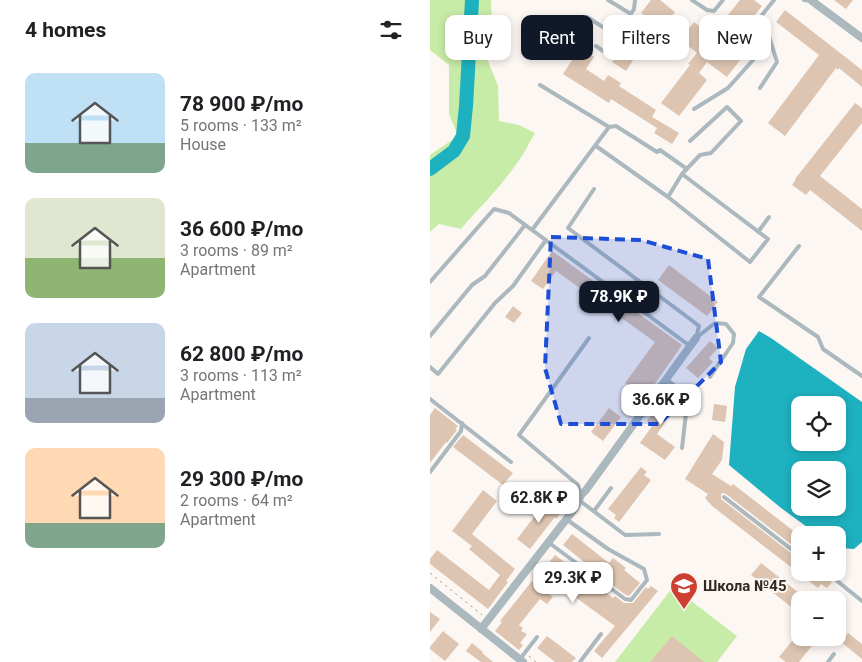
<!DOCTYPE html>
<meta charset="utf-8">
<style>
:root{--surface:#fff;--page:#f2f2f2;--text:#202124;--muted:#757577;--accent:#111827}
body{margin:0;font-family:Roboto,sans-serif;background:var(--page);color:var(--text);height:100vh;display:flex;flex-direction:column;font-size:19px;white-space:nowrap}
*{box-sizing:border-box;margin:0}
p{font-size:16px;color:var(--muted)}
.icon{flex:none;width:28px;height:28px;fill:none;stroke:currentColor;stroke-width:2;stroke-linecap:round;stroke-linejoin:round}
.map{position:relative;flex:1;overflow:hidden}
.panel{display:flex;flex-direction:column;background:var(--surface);width:430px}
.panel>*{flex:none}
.guide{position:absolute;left:15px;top:15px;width:341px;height:45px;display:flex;gap:10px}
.fabs{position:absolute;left:361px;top:396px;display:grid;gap:10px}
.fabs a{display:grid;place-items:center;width:55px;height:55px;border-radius:10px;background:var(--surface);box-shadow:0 2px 8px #0003;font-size:25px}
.price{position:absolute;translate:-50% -42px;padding:0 11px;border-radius:10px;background:#fff;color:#222;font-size:16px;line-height:32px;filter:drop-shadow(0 1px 2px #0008)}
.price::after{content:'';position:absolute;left:50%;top:30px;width:15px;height:11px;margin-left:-8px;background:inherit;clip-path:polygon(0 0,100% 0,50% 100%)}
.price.on{background:var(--accent);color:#fff}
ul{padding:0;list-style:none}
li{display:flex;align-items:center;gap:15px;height:125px;padding:0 25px}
li span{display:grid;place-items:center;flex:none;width:140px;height:100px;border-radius:10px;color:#555}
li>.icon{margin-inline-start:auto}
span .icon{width:60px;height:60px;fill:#fffc;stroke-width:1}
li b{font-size:21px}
h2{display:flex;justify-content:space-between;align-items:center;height:60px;padding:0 25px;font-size:21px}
.pill{padding:0 18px;border-radius:10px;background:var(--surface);box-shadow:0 2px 8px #0003;font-size:18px;line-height:45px}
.pill.on{background:var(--accent);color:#fff}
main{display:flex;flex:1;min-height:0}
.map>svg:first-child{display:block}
.green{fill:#c7eca7}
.water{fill:#1eb1bf;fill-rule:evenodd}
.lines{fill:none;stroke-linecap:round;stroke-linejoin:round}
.river{stroke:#1eb1bf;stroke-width:14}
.building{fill:#ddc5b1}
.path{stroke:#a9a29d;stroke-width:1;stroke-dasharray:2.5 4;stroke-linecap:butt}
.lane{stroke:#abb9be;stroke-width:4}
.street{stroke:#abb9be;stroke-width:8}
.marked{fill:#1d4ed8;fill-opacity:0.2;stroke:#1d4ed8;stroke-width:4;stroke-dasharray:10 6;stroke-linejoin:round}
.labels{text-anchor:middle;stroke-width:4;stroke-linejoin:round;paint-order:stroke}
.poi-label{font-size:15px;font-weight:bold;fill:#322921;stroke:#fcf7f3;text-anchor:start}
</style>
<main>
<section class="panel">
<h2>4 homes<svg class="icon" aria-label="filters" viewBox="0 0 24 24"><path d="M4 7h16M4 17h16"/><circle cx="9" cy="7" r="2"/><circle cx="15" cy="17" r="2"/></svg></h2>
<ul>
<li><span style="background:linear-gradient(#bfe0f5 70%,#7fa58c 0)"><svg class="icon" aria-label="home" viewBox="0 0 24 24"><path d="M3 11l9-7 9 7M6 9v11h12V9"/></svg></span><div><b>78 900 ₽/mo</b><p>5 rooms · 133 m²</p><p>House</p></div></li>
<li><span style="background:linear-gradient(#dfe7d0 60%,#8fb573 0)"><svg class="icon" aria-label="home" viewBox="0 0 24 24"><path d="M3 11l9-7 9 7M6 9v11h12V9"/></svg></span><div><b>36 600 ₽/mo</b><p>3 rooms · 89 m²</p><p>Apartment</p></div></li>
<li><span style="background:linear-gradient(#c9d6e8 75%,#9aa5b1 0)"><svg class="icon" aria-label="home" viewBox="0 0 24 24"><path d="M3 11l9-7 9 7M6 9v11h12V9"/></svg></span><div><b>62 800 ₽/mo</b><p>3 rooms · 113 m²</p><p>Apartment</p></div></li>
<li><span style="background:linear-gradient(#ffd9b3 75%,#7fa58c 0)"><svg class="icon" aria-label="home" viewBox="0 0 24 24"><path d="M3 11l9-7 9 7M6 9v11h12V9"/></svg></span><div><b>29 300 ₽/mo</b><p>2 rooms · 64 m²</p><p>Apartment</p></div></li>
</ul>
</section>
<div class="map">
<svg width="432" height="662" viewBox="0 0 432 662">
<rect width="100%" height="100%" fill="#fcf7f3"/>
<!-- green -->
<path class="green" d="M0 0H61L62 20 50 41 68 86 69 121 89 125 105 133C99 143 94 154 87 163 71 187 50 207 31 229L9 224 0 232V155L28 136 19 114V65L0 50Z
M243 587 307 636 287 662H185Z"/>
<!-- water -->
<path class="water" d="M329 331 341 338 432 402V542L424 549 408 548V535H388L351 508 299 465 305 387 316 349ZM370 405H408V442H370ZM370 470H408V508H370Z"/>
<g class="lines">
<!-- river -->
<path class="river" d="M0 169 24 151 33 136 36 106 42 0"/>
</g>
<!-- building -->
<path class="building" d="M221 0H230L245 12 232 28 211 13Z
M310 0H324L332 6 297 50 310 60 297 77 277 62 269 73 277 80 249 116 231 103 260 65 258 64 267 53 257 45 247 57 230 42 237 35 248 43 264 22 281 36Z
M404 0H423L416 9Z
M355 10 432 70V87L409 68 408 70 406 68 355 136 338 123 389 55 346 22Z
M202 33 215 42 196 71 182 62Z
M150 48 164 57 156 69 174 81 178 75 191 83 189 86 226 110 222 117 249 133 242 144 224 133 227 128 181 99 179 103 133 74Z
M425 103 432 108V123L390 176 432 209V231L380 190 376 195 362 185 366 179H365Z
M122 251 252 345 215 398 195 383 225 342 126 271 113 289 101 281Z
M239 265 288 302 277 316 228 280Z
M83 306 92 313 84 323 75 317Z
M280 341 288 348 279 358 283 362 268 378 256 368Z
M240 388 247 393 244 397 249 401 227 434 245 447 235 460 210 443 222 426 217 421Z
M284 404 297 406 295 422 282 420Z
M5 408 28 426 25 429 27 430 17 443 16 442 0 463V415Z
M179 408 191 417 173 441 161 432Z
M283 434 294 442 292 460 282 474 301 486 303 484 370 536V551L296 494 294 493 291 494V499L370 560V572H392L394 575 402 582 397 588 391 584 388 588 282 506 275 498 278 494 255 479Z
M33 435 83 473 73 485 23 447Z
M211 467 217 472 214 475 221 480 189 522 184 518 186 515 178 509Z
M53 490 67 501 42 534 85 569 76 581 78 582 58 609 0 564V559L7 550 59 590 70 575 39 549 42 546 22 531Z
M117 500 132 511 126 519 125 517 100 549 87 539Z
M142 534 179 563 183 558 196 568 194 570 210 583 199 596 196 595 189 590 133 545Z
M125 555 183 598 185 596 194 603H203L216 587 218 589 221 586 228 591 172 658 164 651 185 626 126 583 117 593 123 597 117 604 110 599 89 625 93 628 91 631 97 634 90 643 93 645 89 650 65 631 72 622 70 621 102 581 103 582Z
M331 563 378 600H370V614L321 575Z
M0 612 10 619 0 632Z
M13 631 29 644 15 661 0 649V647Z
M370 631V638H388L369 662H356L349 657Z
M418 633 432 644V659L411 642Z
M117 636 146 658 142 662H125L107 648Z
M242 636 274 662H220Z
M42 643 53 652 52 653 63 662H51L36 651Z"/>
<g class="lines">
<!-- path -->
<path class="path" d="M0 573 52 615
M99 656 106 662"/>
<!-- lane -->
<path class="lane" d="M178 0 201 14
M262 0 277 10 284 11 293 0
M374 0 382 1
M135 38 150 18 157 17 187 36
M166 46 173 51 178 50 204 9 205 0
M330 88 347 62 333 17
M264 109 298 88 323 60 332 15 344 0
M179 127 186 126 227 152 230 150 257 169
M166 146 238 197 320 262 338 239 252 174 270 155 281 153 311 121 297 107 260 141
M164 189 138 228 260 319 269 326 266 338
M238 197 252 174
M102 230 179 127 110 85
M328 232 339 217
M369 246 329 297 388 337 393 349 432 376
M0 282 64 209 79 213 260 346
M0 336 42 285 55 276 95 225
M266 338 285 323 296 324 304 334 303 343 280 377
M0 367 8 374 65 303 83 286 116 240
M236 379 258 396 252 448
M0 399 81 462
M0 472 31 431 32 423
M151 495 148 485 89 435 159 338
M294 497 370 556
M149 500 195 535 229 534
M164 511 181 488
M118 542 195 599 201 600 217 580 214 569 178 549 136 519
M396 572 432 601
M90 659 107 637
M150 662 171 634
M398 662 404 654"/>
<!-- street -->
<path class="street" d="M384 0 382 1 432 38
M0 588 93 662
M51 629 145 508 151 495 156 490 266 338"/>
</g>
<!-- marked area -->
<path class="marked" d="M121 237 211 240 278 259 291 362 229 424H131L115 368Z"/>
<!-- icons -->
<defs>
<g id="school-pin" transform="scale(1.4375)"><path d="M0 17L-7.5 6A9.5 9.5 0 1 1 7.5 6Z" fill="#cd4031" stroke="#fcf7f3"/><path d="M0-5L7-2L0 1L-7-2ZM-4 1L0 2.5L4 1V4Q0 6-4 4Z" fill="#fff"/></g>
</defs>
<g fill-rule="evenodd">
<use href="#school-pin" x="254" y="586"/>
</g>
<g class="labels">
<!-- poi labels -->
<g class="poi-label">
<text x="273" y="591">Школа №45</text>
</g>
</g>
</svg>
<div class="fabs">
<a><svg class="icon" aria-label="locate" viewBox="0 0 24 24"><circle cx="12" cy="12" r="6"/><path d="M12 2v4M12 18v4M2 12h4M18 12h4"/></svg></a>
<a><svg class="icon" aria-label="layers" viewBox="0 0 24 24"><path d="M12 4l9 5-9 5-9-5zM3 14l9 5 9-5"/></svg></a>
<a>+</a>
<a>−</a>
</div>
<b class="price on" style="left:189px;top:323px">78.9K ₽</b>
<b class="price" style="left:231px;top:426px">36.6K ₽</b>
<b class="price" style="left:109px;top:524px">62.8K ₽</b>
<b class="price" style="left:143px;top:604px">29.3K ₽</b>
<div class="guide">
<a class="pill">Buy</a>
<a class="pill on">Rent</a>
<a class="pill">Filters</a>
<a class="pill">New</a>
</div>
</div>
</main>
